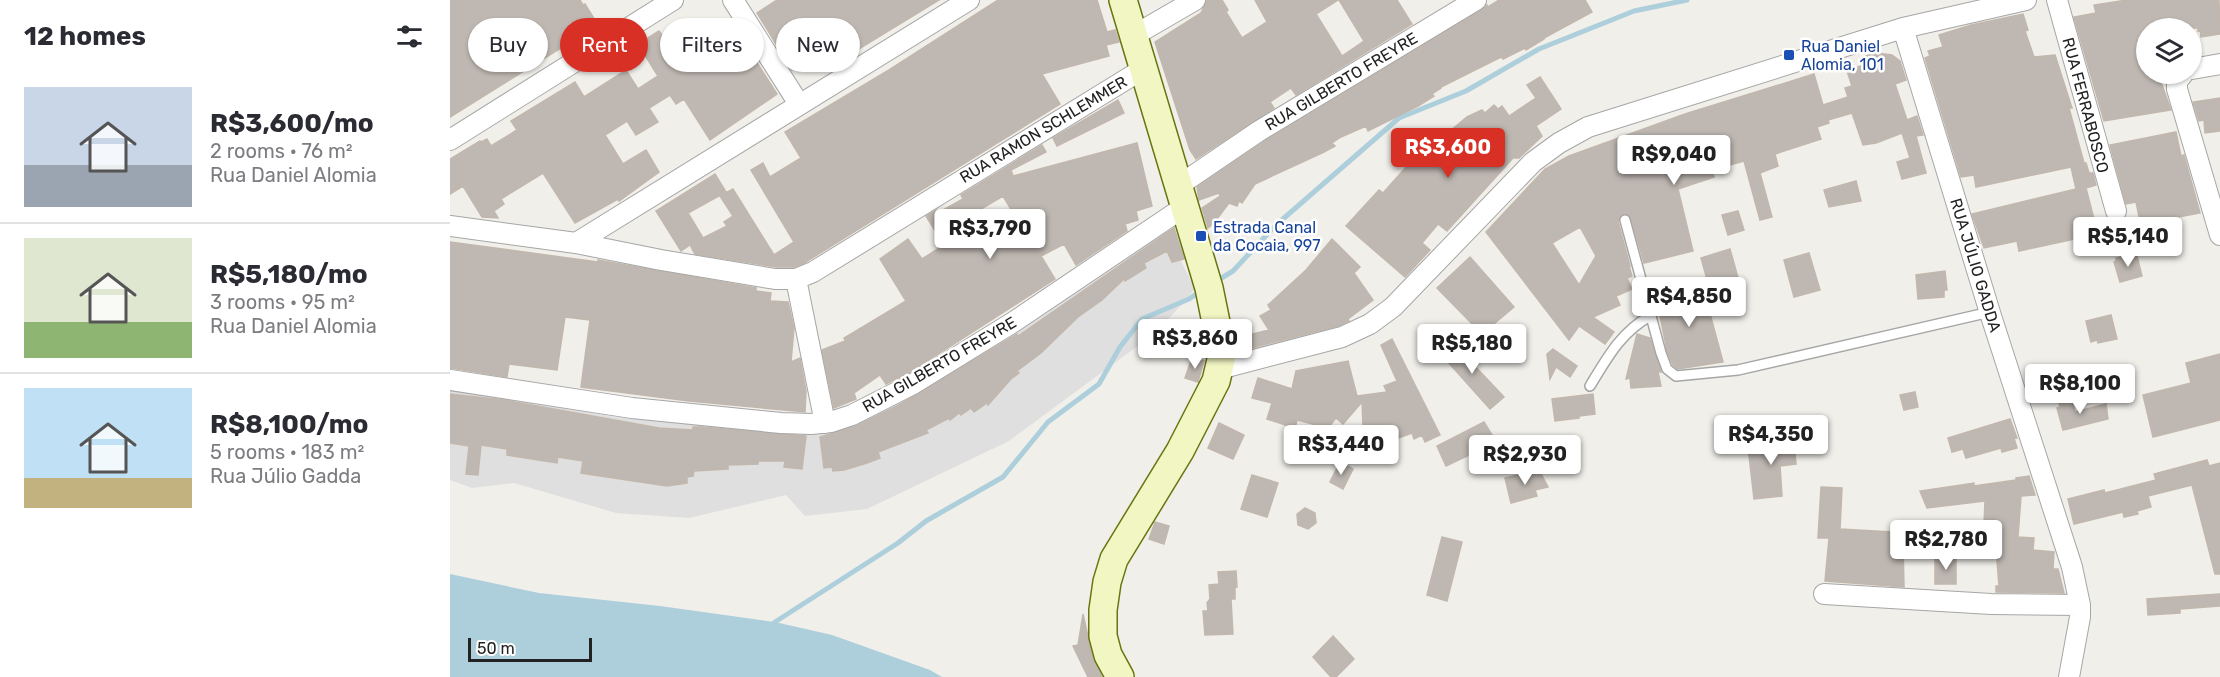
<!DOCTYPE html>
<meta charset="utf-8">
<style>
:root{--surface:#fff;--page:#f2f2f3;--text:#2b2b33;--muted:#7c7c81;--line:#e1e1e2;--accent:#d93025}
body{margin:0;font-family:Rubik,sans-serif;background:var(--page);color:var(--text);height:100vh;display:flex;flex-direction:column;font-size:22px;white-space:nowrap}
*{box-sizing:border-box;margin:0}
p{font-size:20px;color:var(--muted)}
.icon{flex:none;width:33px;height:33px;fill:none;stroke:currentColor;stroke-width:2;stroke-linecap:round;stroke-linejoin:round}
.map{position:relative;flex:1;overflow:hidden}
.panel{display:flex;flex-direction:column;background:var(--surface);width:450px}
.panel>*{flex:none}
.banner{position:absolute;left:18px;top:18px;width:570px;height:54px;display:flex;gap:12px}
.fabs{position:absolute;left:1686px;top:18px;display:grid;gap:12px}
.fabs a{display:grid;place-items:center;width:66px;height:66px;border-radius:50%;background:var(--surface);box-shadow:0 2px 4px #0004;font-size:30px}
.scale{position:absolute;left:18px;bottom:15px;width:124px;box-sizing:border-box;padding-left:6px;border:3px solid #222;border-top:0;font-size:16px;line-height:21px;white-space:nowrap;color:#222;-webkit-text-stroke:4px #fff;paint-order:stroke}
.price{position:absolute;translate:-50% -51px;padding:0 14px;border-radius:6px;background:#fff;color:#222;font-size:20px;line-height:39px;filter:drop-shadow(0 2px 3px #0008)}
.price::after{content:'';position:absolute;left:50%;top:36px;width:18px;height:14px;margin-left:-9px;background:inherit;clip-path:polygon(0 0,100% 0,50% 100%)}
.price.on{background:var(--accent);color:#fff}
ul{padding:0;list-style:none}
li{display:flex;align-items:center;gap:18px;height:150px;padding:0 24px}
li+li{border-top:2px solid var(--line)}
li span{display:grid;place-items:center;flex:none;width:168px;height:120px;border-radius:0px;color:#555}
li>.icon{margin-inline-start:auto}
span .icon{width:72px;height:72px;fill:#fffc;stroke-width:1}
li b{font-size:26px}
h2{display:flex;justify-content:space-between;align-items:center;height:72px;padding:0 24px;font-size:26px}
.tag{padding:0 21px;border-radius:27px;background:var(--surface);box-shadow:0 2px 4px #0004;font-size:21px;line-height:54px}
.tag.on{background:var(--accent);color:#fff}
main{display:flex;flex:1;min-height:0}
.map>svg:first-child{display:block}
.residential{fill:#e0dfdf}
.water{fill:#adcfdb}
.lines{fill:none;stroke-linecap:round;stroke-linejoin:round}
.stream{stroke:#adcfdb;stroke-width:5}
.building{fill:#bfb8b2;stroke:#c2b7ad;stroke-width:1.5;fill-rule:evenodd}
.service-casing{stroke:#a6a6a6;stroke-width:12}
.minor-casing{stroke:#a6a6a6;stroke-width:22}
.secondary-casing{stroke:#66750d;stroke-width:30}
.service{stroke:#fff;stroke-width:9}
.minor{stroke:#fff;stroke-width:20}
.secondary{stroke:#f2f6c3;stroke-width:27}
.transit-dot{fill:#1a4fb4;stroke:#fff;stroke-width:2}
.labels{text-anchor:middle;stroke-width:5;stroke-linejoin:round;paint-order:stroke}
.transit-label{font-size:16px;fill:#164399;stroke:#fff;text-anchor:start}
.street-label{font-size:16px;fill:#222;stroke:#fff}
</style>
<main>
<section class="panel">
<h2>12 homes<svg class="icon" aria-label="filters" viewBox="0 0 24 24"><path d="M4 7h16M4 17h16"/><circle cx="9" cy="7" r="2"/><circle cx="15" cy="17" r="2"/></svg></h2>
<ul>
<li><span style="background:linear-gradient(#c9d6e8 65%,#9aa5b1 0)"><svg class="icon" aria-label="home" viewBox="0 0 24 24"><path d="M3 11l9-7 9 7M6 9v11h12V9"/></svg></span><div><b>R$3,600/mo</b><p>2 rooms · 76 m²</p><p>Rua Daniel Alomia</p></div></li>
<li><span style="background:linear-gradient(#dfe7d0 70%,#8fb573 0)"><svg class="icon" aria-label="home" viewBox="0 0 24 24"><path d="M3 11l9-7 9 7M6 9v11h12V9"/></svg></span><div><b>R$5,180/mo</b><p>3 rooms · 95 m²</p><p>Rua Daniel Alomia</p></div></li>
<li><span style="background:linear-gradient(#bfe0f5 75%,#c2b280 0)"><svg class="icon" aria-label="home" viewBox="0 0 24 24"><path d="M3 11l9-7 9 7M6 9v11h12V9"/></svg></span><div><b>R$8,100/mo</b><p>5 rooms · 183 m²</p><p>Rua Júlio Gadda</p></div></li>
</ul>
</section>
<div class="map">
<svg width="1770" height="677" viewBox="0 0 1770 677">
<rect width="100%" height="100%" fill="#f1efea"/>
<!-- residential -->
<path class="residential" d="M715 229 745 289 708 331 559 441 417 509 355 516 336 495 239 518 166 513 64 483 22 488 0 480V389L166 417 384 434 485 381Z"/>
<!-- water -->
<path class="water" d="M0 574 89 593 210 606 325 622 382 635 480 670 492 677H0Z"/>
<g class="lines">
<!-- stream -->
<path class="stream" d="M765 282 783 271 826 225 949 118 1016 91 1089 49 1184 11 1237 0
M325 622 448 543 476 521 553 477 598 422 649 384 670 347 692 319 739 299 752 290"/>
</g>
<!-- building -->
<path class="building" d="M0 0H130L133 5 135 4 148 25 0 117Z
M327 0H489L381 66 372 52 342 70 307 13Z
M548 0H647L657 32 665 30 669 42 656 45 659 56 592 74 610 104 354 263 344 267H326L245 254 240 245 231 251 206 211 265 174 276 192 238 213 253 238 277 226 274 222 283 216 270 196 283 189 324 255 344 242 301 170 313 163 320 177 351 158 335 132 439 70Z
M757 0H772L778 10 776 12 792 38 817 22 805 0H888L866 14 892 56 914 41 889 0H947L962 24 846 95 841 88 820 102 824 108 746 159 740 150 705 42 751 13Z
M1049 0H1135L1142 12 1094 38V39L1076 50 1075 48 1053 59 1051 57 991 87V88L982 94 984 96 968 106 918 131 916 126 891 137 882 143 885 146 874 152 805 184 792 203 789 201 787 206 779 203 764 223 758 228 752 208 770 196 769 193 749 200 747 187 815 141 1032 10 1037 5 1038 7Z
M1677 0H1769L1770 34 1751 37 1750 30 1748 31V28H1696V74H1708L1721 110 1654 121 1624 17 1646 13 1644 5Z
M1573 14 1578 30 1575 31 1584 57 1605 55 1622 108H1619L1634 163H1636L1639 173H1643L1646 185 1636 188 1645 223 1622 228 1625 239 1569 251 1567 241 1534 248 1522 214 1626 189 1621 167 1526 187 1524 175 1511 177 1475 58 1480 56 1478 51 1493 47 1489 35 1521 25Z
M279 19 327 94 260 140 234 99 226 104 220 95 199 108 208 122 186 135 177 121 155 135 173 164 196 150 209 172 169 201 168 199 125 223 93 173 51 199 54 204 44 211 48 218 32 217 13 186 0 194V159L30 141 31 142 37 139 41 146 67 130 61 121 125 82 134 97 176 70 188 89 208 76 188 44 209 31 212 35 229 23 241 42Z
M1426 53 1442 55 1450 61 1456 80 1445 84 1457 120 1467 116 1473 135 1466 136 1476 173 1452 179 1447 162 1460 158 1452 133 1426 143 1413 145 1402 113 1378 120 1379 123 1367 127 1371 139 1325 154 1328 166 1310 173 1322 217 1310 220 1294 161 1262 170 1264 177 1228 189 1243 251 1194 263 1181 218 1177 214H1173L1168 221 1180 266H1179L1182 276 1177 278 1182 289 1166 296 1170 305 1143 317 1164 332 1155 344 1129 326 1119 340 1036 232 1095 169 1119 156 1235 114 1364 74 1373 105 1398 97 1395 88 1402 86 1397 71 1419 63 1416 56ZM1130 227 1146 256 1129 285 1102 243Z
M1090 77 1111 109 1086 126 1092 136 1069 158H1063L997 231 988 224 972 243 980 250 955 277 896 226 929 190 933 193 958 165 955 163 983 138 988 141 1017 117 1032 110 1035 113 1044 105 1048 109 1052 106 1059 116 1086 98 1077 85Z
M1770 98V131L1755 133 1754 120 1749 121 1743 102Z
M668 100 674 113 607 146 603 138Z
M1726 132 1731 156 1734 155 1750 213 1697 223 1696 219 1690 221 1686 202 1676 204 1660 145Z
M687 143 702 206 686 211 688 220 675 224 677 231 626 265 614 244 591 256 605 279 457 374 436 384 430 375 404 393 406 399 384 408 372 350 395 341 394 338 456 301 430 259 458 239 472 259 494 245 476 216 487 210 488 213 513 199 511 195 592 145 596 152 561 170 563 176ZM553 196 574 231 553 244 531 209Z
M1406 181 1411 201 1379 207 1374 190Z
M1288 211 1294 230 1278 235 1272 215Z
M724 228 734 259 722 262 717 251 694 263 696 268 675 281 674 279 652 300 628 317 591 353 567 371 569 373 561 379 538 405 537 403 524 412 521 408 511 415 509 413 500 420 499 418 476 430 478 433 428 452 430 458 417 463 394 470 383 471 382 467 374 468 370 437 406 426 449 405 567 334 568 336Z
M882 239 910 267 904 273 923 300 898 319 899 321 888 326 797 349 794 336 819 330 810 316 821 310 818 305 856 270Z
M0 242 148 262V260L159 262 306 288V291L321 293 320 301 338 302 344 328 341 362 350 358 356 391 355 412 239 401 131 387 140 320 115 317 107 370 59 364 57 377 0 368Z
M1280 249 1290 285 1261 294 1251 258Z
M1359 253 1370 290 1344 297 1334 260Z
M1678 255 1679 257 1687 256 1692 276 1670 282 1664 262 1666 261V258Z
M1020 257 1064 307 1032 334 987 288Z
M1495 271 1497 290H1494V297L1468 299 1466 275Z
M1252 284 1273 362 1228 369 1223 365 1217 351 1206 296Z
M1661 315 1667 339 1648 343 1647 340 1641 342 1636 321Z
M1187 334 1200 338 1211 372H1208L1211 386 1181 388 1180 378 1176 379Z
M942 339 990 435 975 442 972 435 964 439 962 433 937 442 942 456 914 449 912 402 893 424 886 418 878 428 847 420 845 428 817 419 822 403 802 398 808 378 842 389 846 371 898 361 907 396 937 392 934 386 947 381 931 345Z
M1001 341 1054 397 1040 409 989 352Z
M1103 349 1127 366 1120 377 1106 367 1100 379 1097 354Z
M1770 354V420L1703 437 1693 395 1741 383 1736 363Z
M742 358 754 361 748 382 735 378Z
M1465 392 1468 407 1454 410 1450 395Z
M0 394 54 400 209 428 243 430V427H252L356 436 352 469 334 467 335 461H308V464L278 465V469L244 471 243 476 237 477V483L217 486 131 473 133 461 108 457 107 463 57 455V449L31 445 28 475 16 474 19 446 0 443Z
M1143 394 1145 414 1129 416V418L1105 421 1102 399Z
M1622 400 1625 412 1656 404 1658 419 1613 430 1607 408 1610 407 1609 403Z
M1560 419 1567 438H1564L1567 448 1552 452 1551 448 1516 458 1513 449 1502 452 1498 438Z
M1034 422 1042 435 1029 443 1032 449 996 466 987 446Z
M769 423 794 435 783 459 758 448Z
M1343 432 1346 464 1330 466 1332 496 1304 499 1298 447 1330 444 1329 434Z
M1757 460 1759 466 1770 463V574H1765L1742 485 1698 496 1701 507 1687 511 1688 514 1674 517 1673 512 1624 524 1618 499 1654 490 1655 493 1706 480 1704 474Z
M890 462 903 469 893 489 880 482Z
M1089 470 1098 487 1085 490 1087 496 1061 503 1055 478Z
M802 475 828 483 817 517 791 509Z
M1579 476 1585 495 1571 496 1568 537 1584 538 1583 550 1604 552 1603 569H1608L1614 593 1546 592V586H1549L1546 548H1533L1535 501 1477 508 1470 491 1524 483V486L1566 480V478Z
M1371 487 1392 488 1390 529 1443 532V543H1453L1454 587 1375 581 1379 538H1368Z
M855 508 865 513 866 523 858 529 848 525 847 514Z
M705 522 719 526 714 544 699 539Z
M992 537 1012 542 997 601 977 595Z
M1485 558H1506V584H1485Z
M786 571 787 587H785V599H781L783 634 755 635 753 611H758L757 603 760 599 759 585 769 584 768 572Z
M1770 594V606L1730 609V613L1698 615 1697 599Z
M633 614 643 659 652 677H638L623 646 628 645Z
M883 636 904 659 886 677H881L863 657Z"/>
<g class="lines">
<!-- service casing -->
<g class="service-casing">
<path id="service" d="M1175 220 1211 353 1217 369 1226 376 1288 370 1540 312
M1140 386C1157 358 1171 332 1200 316"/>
</g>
<!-- minor casing -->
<g class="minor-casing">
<path id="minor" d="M283 0 349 104
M1607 0 1666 211
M1453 28 1541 316 1622 567 1630 605V617L1619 677
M683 36 745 0
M1742 69 1770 64
M1733 74 1727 81V89L1770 235
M0 140 223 0
M728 186 809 131 1026 0
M0 226 126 243 211 260 325 279H346L363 272 693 69
M126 243 519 0
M346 279 375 423
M769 369 892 337 920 324 943 307 1083 162 1109 143 1138 127 1453 28 1576 0
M0 380 182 408 331 423 361 424 381 422 402 415 463 384 565 321 734 207
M1374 594 1541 604 1630 605"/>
</g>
<!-- secondary casing -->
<g class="secondary-casing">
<path id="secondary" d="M670 677 658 655 653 636V610L657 582 664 559 730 451 766 381 771 360 770 342 759 288 673 0"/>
</g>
<!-- service -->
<use href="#service" class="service"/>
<!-- minor -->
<use href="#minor" class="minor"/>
<!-- secondary -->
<use href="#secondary" class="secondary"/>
</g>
<!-- markers -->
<g class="transit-dot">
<rect x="1333" y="49" width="12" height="12" rx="3"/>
<rect x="745" y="230" width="12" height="12" rx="3"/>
</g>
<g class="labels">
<!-- transit labels -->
<g class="transit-label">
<text x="1351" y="52">Rua Daniel<tspan x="1351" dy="18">Alomia, 101</tspan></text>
<text x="763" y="233">Estrada Canal<tspan x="763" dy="18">da Cocaia, 997</tspan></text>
</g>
<!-- street labels -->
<g class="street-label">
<text transform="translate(891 81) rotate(-31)" y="6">RUA GILBERTO FREYRE</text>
<text transform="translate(1636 105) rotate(75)" y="6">RUA FERRABOSCO</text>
<text transform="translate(593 129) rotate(-31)" y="6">RUA RAMON SCHLEMMER</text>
<text transform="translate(1526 265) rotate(73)" y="6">RUA JÚLIO GADDA</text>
<text transform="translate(489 364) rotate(-30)" y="6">RUA GILBERTO FREYRE</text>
</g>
</g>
</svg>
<div class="fabs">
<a><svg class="icon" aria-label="layers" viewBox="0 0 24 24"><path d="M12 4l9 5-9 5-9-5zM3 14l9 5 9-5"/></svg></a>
</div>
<div class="scale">50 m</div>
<b class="price on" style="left:998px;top:179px">R$3,600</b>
<b class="price" style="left:1224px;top:186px">R$9,040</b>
<b class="price" style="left:540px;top:260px">R$3,790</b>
<b class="price" style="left:1678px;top:268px">R$5,140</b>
<b class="price" style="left:1239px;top:328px">R$4,850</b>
<b class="price" style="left:745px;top:370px">R$3,860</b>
<b class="price" style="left:1022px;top:375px">R$5,180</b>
<b class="price" style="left:1630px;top:415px">R$8,100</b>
<b class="price" style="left:1321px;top:466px">R$4,350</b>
<b class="price" style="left:891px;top:476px">R$3,440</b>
<b class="price" style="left:1075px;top:486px">R$2,930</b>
<b class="price" style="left:1496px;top:571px">R$2,780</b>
<div class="banner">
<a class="tag">Buy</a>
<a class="tag on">Rent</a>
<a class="tag">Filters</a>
<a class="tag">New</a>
</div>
</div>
</main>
